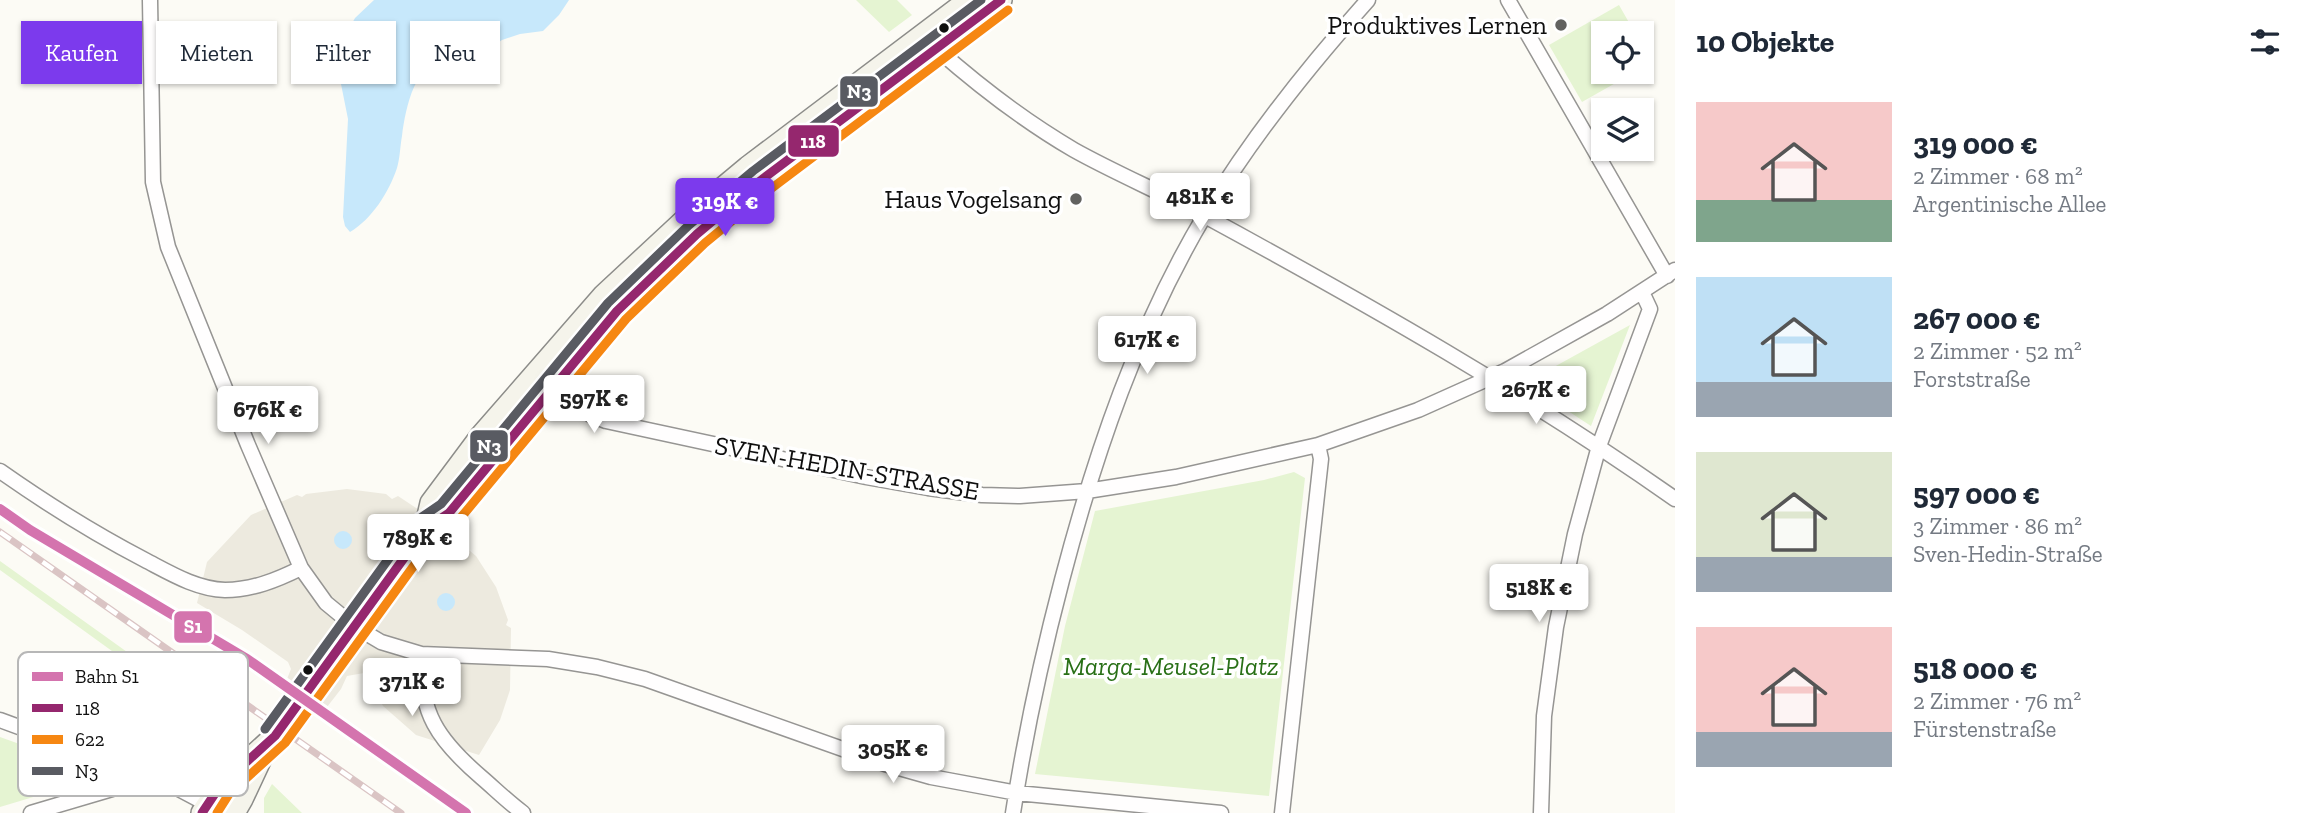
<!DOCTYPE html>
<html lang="de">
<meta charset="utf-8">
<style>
:root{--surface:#fff;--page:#f6f6f7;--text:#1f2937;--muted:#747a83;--accent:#7c3aed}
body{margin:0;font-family:"Zilla Slab",serif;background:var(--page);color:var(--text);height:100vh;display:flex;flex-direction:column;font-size:26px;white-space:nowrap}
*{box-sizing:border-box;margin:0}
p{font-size:23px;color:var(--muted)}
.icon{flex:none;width:38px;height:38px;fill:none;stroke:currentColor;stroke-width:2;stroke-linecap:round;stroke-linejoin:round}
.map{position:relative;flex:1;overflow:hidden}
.drawer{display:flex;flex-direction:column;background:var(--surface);width:630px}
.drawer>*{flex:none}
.top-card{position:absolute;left:21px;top:21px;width:665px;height:63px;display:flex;gap:14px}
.controls{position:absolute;left:1591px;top:21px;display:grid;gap:14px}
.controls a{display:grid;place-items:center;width:63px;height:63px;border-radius:0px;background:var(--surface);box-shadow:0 2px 5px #0004;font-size:35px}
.price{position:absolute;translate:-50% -60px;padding:0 16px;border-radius:7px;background:#fff;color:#222;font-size:23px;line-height:46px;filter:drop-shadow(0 2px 4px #0008)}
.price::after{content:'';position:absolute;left:50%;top:42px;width:21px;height:16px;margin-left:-10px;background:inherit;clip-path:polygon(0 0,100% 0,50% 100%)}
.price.on{background:var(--accent);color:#fff}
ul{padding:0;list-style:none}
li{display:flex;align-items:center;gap:21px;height:175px;padding:0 21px}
li span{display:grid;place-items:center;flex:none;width:196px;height:140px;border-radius:0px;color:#555}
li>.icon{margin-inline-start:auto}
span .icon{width:84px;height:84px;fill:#fffc;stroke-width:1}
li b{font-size:30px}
h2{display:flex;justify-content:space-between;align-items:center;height:84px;padding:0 21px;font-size:30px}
.chip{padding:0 24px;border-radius:0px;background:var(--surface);box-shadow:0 2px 5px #0004;font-size:24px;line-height:63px}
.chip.on{background:var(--accent);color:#fff}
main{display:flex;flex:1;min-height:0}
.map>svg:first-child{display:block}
.green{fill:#e5f4d2}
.plaza{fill:#edeadf}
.water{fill:#c7e8fb}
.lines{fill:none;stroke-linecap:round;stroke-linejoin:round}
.street-casing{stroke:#969593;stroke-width:17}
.secondary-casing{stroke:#8c8c89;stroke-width:24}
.street{stroke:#fffefe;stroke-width:14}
.secondary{stroke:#f5f4eb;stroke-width:21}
.rail-casing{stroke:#dac4c4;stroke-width:7}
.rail{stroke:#fff;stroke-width:4.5;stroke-dasharray:13;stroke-linecap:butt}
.bus-1-casing{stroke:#fff;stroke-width:14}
.bus-2-casing{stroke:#fff;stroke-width:14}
.bus-3-casing{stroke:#fff;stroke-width:14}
.bus-1{stroke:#95276e;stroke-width:9}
.bus-2{stroke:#f68712;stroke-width:9}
.bus-3{stroke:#595b62;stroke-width:9}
.rail-1-casing{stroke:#fff;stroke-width:16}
.rail-1{stroke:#d474ae;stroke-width:10}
.poi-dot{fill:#626260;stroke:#fff;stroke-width:2.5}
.bus-dot{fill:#0f0f0f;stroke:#fff;stroke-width:2.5}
.labels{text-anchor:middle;stroke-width:7;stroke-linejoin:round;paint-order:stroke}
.poi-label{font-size:26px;fill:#0f0f0f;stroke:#fff;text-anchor:end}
.street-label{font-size:26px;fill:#0f0f0f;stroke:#fff}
.park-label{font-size:26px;font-style:italic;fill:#297017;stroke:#fff}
.key{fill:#fff;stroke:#b7b7b7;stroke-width:2}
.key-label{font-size:19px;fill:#0f0f0f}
.line-badge{stroke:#fff;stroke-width:2.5}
.badge-label{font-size:19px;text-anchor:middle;font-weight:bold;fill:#fff}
</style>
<main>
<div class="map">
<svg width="1675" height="813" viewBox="0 0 1675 813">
<rect width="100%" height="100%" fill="#fcfbf5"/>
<!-- green -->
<path class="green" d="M856 0H897L912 15 889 32Z
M1619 5 1635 33H1603V72H1635L1582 102 1549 45Z
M1630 325 1591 426 1525 383Z
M518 403 526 409 440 513 445 492Z
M1294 472 1305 478 1269 796 1035 774 1065 626 1095 511 1264 480Z
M0 561 236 730 248 728 199 775 156 760C153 735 161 716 170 693L0 570Z
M0 737 89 769 94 776 90 780 0 807Z
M272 784 302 813H264V798Z"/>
<!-- plaza -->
<path class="plaza" d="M347 489 386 494 392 499 398 496 463 539 464 546 476 556 496 587 508 620 506 625 511 628 510 690 500 720 479 755 416 735 383 706 378 696 380 689 379 684 364 673 347 676 341 689 327 707 287 679 291 669 288 662 242 630 197 603 207 562 251 515 297 495 302 497 306 494Z"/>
<!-- water -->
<path class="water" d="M374 0H569L559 15 543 31 520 34 502 40 490 48C476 44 461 47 448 52 415 64 406 105 402 136 400 147 400 158 397 168 389 192 372 219 350 232L345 226 343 217 348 119 337 64 339 47 355 18Z
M334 540a9 9 0 1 1 18 0a9 9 0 1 1-18 0Z
M437 602a9 9 0 1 1 18 0a9 9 0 1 1-18 0Z"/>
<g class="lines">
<!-- street casing -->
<g class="street-casing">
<path id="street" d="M150 0 153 182 168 247 248 445 301 568 326 603 354 626 381 642 421 654 548 659 597 667 645 679 885 764 931 777 1017 793 1221 813
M1508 0 1667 276
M937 49C979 86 1026 122 1074 150 1117 174 1163 193 1207 217 1367 304 1526 394 1675 499
M548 382 591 415 606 421 866 477 928 488 982 495 1020 496 1087 491 1176 477 1318 445 1418 410 1505 371 1607 314 1675 270
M0 471C47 504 95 534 145 560 170 573 196 589 225 590 252 590 277 580 301 568
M421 654C419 713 438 740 481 777 495 789 508 802 523 813
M0 720 160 779 224 813
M31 813 112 789 121 779 126 766
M1013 813C1025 735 1042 656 1062 580 1095 454 1138 327 1205 215 1251 138 1308 67 1368 0
M1282 813 1321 459 1318 445
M1541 813 1544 716 1556 627 1575 534 1599 446 1650 309 1642 292"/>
</g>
<!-- secondary casing -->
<g class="secondary-casing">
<path id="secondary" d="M425 529 431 503 481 436 604 295 688 217 748 167 969 0
M202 813 220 786 275 736 425 529 449 513 617 311 697 234 760 181 901 77 1001 0
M234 813 242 799 264 752"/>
</g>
<!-- street -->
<use href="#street" class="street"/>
<!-- secondary -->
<use href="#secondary" class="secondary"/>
<!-- rail casing -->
<g class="rail-casing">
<path id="rail" d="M0 532 401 813"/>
</g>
<!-- rail -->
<use href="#rail" class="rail"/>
<!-- bus-1 casing -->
<g class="bus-1-casing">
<path id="bus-1" d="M202 813 220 786 275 736 425 529 449 513 617 311 697 234 760 181 1001 0"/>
</g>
<!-- bus-2 casing -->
<g class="bus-2-casing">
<path id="bus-2" d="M217 813 229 794 285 743 434 538 458 521 626 319 705 243 768 191 1008 10"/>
</g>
<!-- bus-3 casing -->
<g class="bus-3-casing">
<path id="bus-3" d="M265 729 416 521 441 504 608 303 689 225 753 171 981 0"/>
</g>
<!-- bus-1 -->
<use href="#bus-1" class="bus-1"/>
<!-- bus-2 -->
<use href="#bus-2" class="bus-2"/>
<!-- bus-3 -->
<use href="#bus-3" class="bus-3"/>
<!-- rail-1 casing -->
<g class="rail-1-casing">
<path id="rail-1" d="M0 509 30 530 247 659 466 813"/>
</g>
<!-- rail-1 -->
<use href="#rail-1" class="rail-1"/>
</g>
<!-- markers -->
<g class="poi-dot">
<circle cx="1561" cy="25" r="7"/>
<circle cx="1076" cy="199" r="7"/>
</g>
<g class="bus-dot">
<circle cx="944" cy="28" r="6"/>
<circle cx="308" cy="670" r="6"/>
</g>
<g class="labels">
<!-- poi labels -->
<g class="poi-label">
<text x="1547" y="34">Produktives Lernen</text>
<text x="1062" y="208">Haus Vogelsang</text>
</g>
<!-- street labels -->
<g class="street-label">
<text transform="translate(847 468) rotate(10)" y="9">SVEN-HEDIN-STRASSE</text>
</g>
<!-- park labels -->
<g class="park-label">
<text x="1171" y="675">Marga-Meusel-Platz</text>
</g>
</g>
<!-- legend -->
<rect x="18" y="652" width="230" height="144" rx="10" class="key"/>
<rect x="32" y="672" width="31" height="9" fill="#d474ae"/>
<rect x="32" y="704" width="31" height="8" fill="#95276e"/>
<rect x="32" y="735" width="31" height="9" fill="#f68712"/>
<rect x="32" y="767" width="31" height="8" fill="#595b62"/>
<g class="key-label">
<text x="75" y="683">Bahn S1</text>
<text x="75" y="715">118</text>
<text x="75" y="746">622</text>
<text x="75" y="778">N3</text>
</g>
<g class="line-badge">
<rect x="839" y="75" width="40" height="33" rx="7" fill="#595b62"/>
<rect x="787" y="124" width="53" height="34" rx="7" fill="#95276e"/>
<rect x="469" y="429" width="40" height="34" rx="7" fill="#595b62"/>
<rect x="173" y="610" width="40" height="34" rx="7" fill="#d474ae"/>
</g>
<g class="badge-label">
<text x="859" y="98">N3</text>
<text x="813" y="148">118</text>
<text x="489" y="453">N3</text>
<text x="193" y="633">S1</text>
</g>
</svg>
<div class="controls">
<a><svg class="icon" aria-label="locate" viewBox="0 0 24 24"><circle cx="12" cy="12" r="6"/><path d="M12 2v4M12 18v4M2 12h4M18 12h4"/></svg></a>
<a><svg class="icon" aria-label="layers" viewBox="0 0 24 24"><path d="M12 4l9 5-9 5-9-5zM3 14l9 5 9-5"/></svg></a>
</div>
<b class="price" style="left:1200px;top:233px">481K €</b>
<b class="price on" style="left:725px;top:238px">319K €</b>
<b class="price" style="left:1147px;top:376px">617K €</b>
<b class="price" style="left:1536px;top:426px">267K €</b>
<b class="price" style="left:594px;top:435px">597K €</b>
<b class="price" style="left:268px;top:446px">676K €</b>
<b class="price" style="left:418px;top:574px">789K €</b>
<b class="price" style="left:1539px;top:624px">518K €</b>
<b class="price" style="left:412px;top:718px">371K €</b>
<b class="price" style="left:893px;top:785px">305K €</b>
<div class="top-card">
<a class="chip on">Kaufen</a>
<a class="chip">Mieten</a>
<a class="chip">Filter</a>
<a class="chip">Neu</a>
</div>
</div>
<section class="drawer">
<h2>10 Objekte<svg class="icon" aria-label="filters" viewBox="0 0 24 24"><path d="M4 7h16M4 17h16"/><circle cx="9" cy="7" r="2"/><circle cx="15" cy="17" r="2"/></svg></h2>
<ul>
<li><span style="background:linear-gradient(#f6c9c9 70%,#7fa58c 0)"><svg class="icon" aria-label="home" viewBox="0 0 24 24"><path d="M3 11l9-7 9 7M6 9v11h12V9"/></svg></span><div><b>319 000 €</b><p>2 Zimmer · 68 m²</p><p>Argentinische Allee</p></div></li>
<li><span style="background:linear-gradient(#bfe0f5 75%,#9aa5b1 0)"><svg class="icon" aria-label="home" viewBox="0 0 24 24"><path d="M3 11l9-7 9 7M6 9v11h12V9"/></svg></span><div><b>267 000 €</b><p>2 Zimmer · 52 m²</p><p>Forststraße</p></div></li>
<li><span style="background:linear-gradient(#dfe7d0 75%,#9aa5b1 0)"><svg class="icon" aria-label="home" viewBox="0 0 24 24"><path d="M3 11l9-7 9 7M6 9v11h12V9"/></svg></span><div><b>597 000 €</b><p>3 Zimmer · 86 m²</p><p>Sven-Hedin-Straße</p></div></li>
<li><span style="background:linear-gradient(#f6c9c9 75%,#9aa5b1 0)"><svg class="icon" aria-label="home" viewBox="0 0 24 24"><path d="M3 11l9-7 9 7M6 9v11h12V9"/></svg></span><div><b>518 000 €</b><p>2 Zimmer · 76 m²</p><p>Fürstenstraße</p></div></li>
</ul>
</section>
</main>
